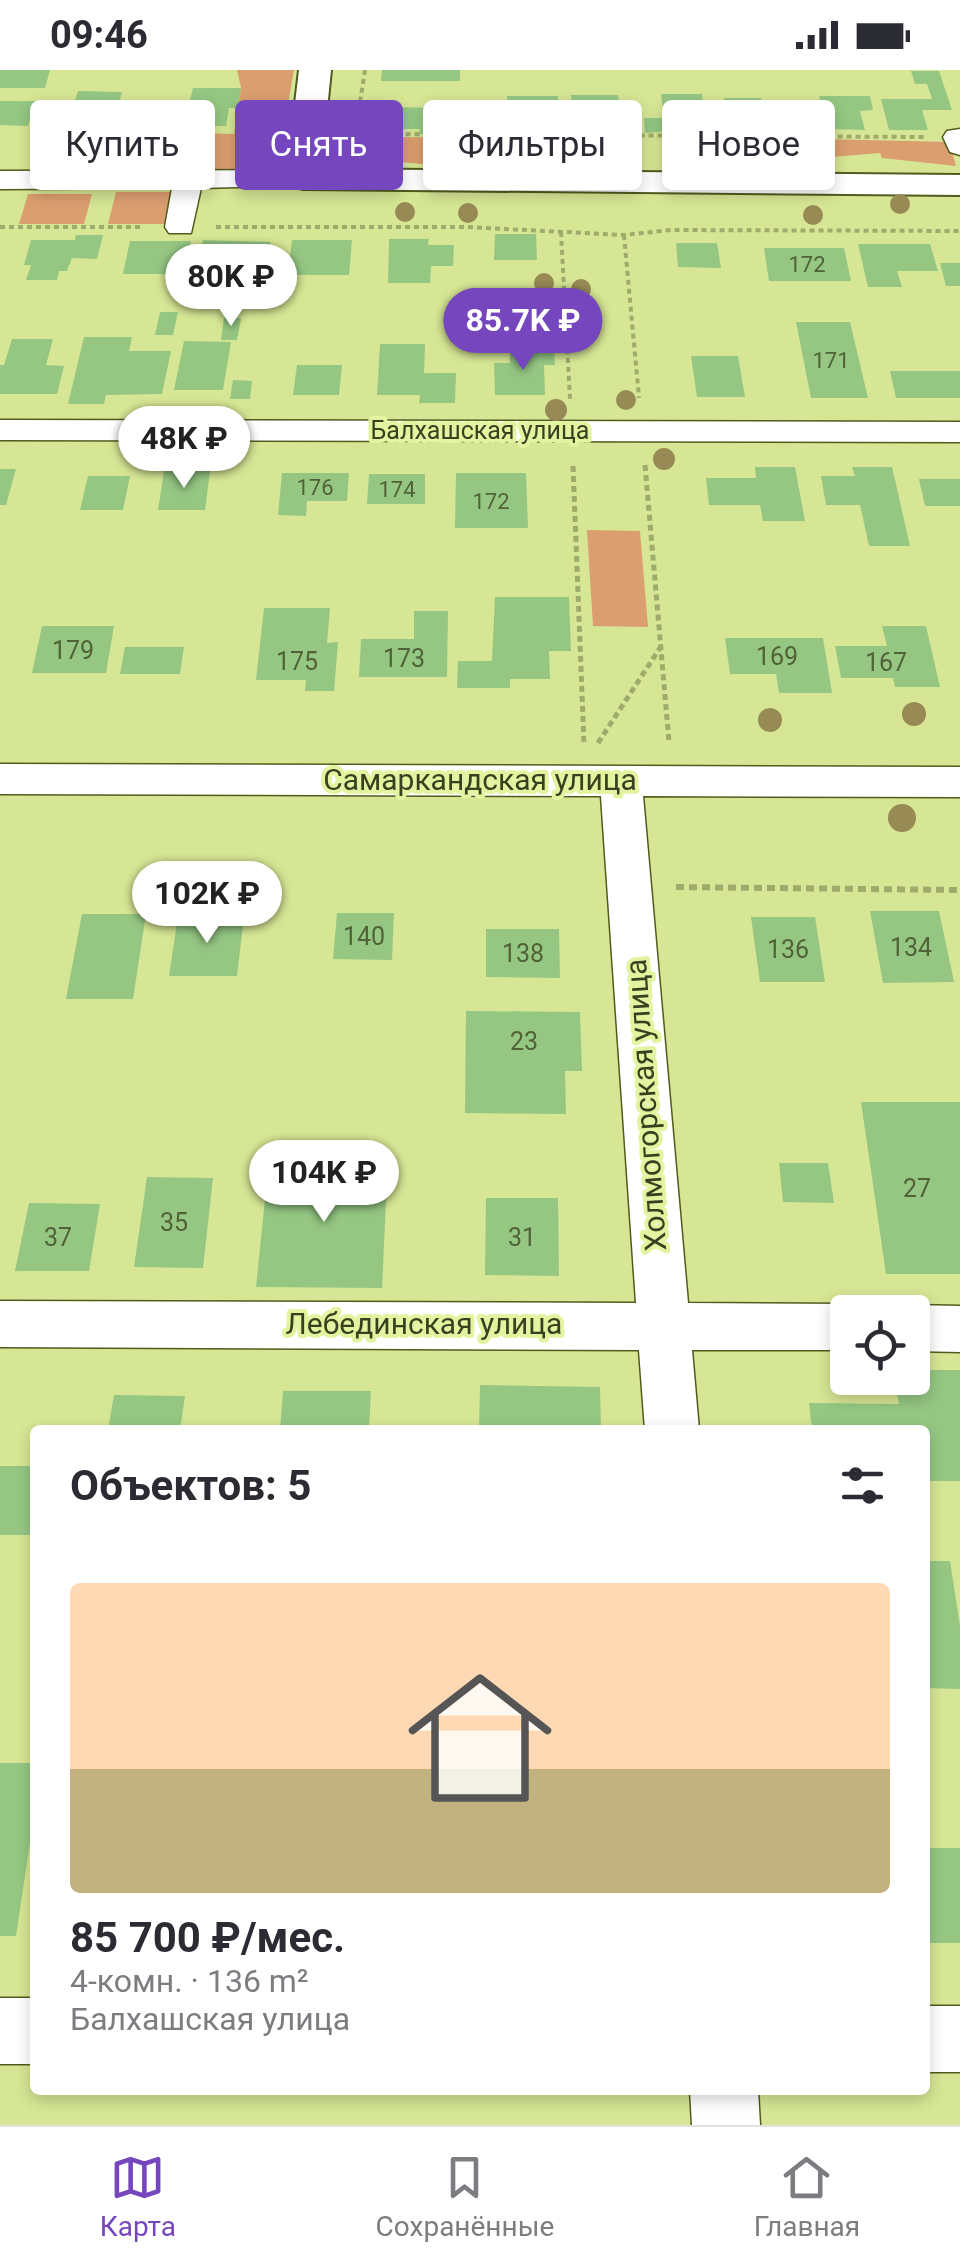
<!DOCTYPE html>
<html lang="ru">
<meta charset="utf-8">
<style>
:root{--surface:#fff;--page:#f2f2f3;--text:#2b2b33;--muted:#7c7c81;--line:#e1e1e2;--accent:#7546be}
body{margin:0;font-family:Roboto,sans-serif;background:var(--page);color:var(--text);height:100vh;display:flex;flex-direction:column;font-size:38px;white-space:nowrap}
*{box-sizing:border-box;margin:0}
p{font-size:32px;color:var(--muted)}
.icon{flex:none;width:55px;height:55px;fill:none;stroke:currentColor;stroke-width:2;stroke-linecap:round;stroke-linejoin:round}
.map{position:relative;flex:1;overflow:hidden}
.panel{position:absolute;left:30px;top:1355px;width:900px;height:670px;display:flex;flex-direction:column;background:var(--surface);border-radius:10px;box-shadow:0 5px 15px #0003}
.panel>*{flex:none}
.banner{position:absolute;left:30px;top:30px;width:900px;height:90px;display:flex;gap:20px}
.fabs{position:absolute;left:830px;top:1225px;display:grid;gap:20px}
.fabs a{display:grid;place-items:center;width:100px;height:100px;border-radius:10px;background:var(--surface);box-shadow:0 5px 15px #0003;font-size:50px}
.price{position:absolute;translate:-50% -85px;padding:0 22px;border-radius:35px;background:#fff;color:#222;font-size:32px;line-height:65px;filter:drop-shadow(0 2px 5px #0008)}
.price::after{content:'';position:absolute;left:50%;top:60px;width:30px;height:22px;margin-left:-15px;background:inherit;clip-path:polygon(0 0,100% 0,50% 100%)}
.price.current{background:var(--accent);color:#fff}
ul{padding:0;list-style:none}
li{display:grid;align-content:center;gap:20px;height:530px;padding:0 40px}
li+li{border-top:2px solid var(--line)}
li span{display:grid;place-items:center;height:310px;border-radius:10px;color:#555}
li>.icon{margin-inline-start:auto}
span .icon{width:180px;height:180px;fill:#fffc;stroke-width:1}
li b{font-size:42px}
h2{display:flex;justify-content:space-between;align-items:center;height:120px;padding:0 40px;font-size:42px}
.chip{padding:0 35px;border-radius:10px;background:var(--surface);box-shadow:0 5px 15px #0003;font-size:35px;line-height:90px}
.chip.current{background:var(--accent);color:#fff}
.status{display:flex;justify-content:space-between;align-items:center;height:70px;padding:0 50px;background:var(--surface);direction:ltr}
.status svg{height:28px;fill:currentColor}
.tab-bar{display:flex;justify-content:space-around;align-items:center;height:140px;border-top:2px solid var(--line);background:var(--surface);font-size:28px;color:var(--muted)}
.tab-bar a{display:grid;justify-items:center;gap:5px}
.tab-bar .current{color:var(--accent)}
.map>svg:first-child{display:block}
.green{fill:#db9e6f}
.building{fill:#95c783}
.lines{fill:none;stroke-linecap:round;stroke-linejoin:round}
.minor-casing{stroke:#515b1d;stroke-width:3}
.major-casing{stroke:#515b1d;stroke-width:4}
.path-far2{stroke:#9fab6a;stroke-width:4;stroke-dasharray:5 4;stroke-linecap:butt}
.path-far1{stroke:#9fab6a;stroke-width:5;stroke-dasharray:6 4;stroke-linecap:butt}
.path{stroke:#9fab6a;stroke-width:6;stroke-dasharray:8 5;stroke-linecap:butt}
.minor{fill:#fff;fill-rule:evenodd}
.major{fill:#fff;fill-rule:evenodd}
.tree{fill:#978a55}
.labels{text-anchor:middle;stroke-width:8;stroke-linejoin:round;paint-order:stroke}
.far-number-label{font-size:22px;fill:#516238}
.far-street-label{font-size:25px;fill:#3a401f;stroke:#e3f4a1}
.number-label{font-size:25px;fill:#516238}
.street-label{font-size:30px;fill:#3a401f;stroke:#e3f4a1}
</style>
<div class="status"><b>09:46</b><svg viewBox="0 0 49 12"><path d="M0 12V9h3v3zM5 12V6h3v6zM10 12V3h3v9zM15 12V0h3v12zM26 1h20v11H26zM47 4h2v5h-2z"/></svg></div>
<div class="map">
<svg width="960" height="2055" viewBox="0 0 960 2055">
<rect width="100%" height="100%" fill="#d6e694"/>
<!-- green -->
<path class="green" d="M237 0H294L281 74C255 100 217 110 182 98L176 90 179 68 191 63 234 64 241 18Z
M327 40H354V58L365 67 622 68 624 72 614 94 461 98 371 89 339 69 326 52Z
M54 63H148L140 100H62L50 98 45 92Z
M815 68 823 93 722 94 727 69Z
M821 69 949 72 956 96 882 88 880 83 832 87Z
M116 122H180L173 154H108Z
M28 124H92L84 154H19Z
M587 460 640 461 648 557 593 556Z"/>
<!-- building -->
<path class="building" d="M0 0H50L45 18H0Z
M382 0H460V11H381Z
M911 1H939L952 40H922L928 60H889L881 29H932L927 14H915Z
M193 18H241L238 38H229L226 56H196L200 38H188Z
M78 21 122 22 113 55H67Z
M661 24H702L706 58 645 63 644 48H664Z
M571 25H618L620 39H611L612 60H574Z
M507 26H558V37H549L550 59H508Z
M819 26H870L873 40 860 41 865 60 828 59Z
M724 28H761L767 58H730Z
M0 31H36L28 56 0 55Z
M377 37 458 38V48H486L485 63 419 64 420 59H375Z
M144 45H194L191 61H140Z
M495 164H536L537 190H494Z
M76 165H103L97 189 72 188 67 201H59L57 210H26L31 195H24L31 170H75Z
M389 169H429L428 175H454L453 196H431L430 213H388Z
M203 170 271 172 264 205 194 204Z
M292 170H352L349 205H288Z
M130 171H191L184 204H123Z
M676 173H717L721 198 678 197Z
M858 174H930L938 201H897L902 217H868Z
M764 178H844L851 211H769Z
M940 193H960V216H946Z
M470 218H513V236L469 235Z
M160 242H178L173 265H155Z
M224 248H241L237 270H221Z
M796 252H850L868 328H811Z
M84 267H132L129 281H171L162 324 106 325 104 334H68Z
M12 269H53L46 295 64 296 57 324H0V295H4Z
M184 271 231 272 223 320H174Z
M380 274H425L424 303H456L455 333H419L420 325H377Z
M510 280H554L555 295H544L545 325H495L494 293H510Z
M691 286H738L745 327H697Z
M297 295H342L339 325H293Z
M890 301H960V328H896Z
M233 310 252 311 250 329H230Z
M755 397H795L805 451H763L760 435H709L706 408H756Z
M852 397H892L910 476H869L860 435H826L821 406H855Z
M0 399H16L6 435H0Z
M164 401H210L205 440H158Z
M282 403H349L347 431H307L306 446 278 445Z
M456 403H526L528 458H455Z
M369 404H425V434H367Z
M88 406H130L123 440H80Z
M919 409H960V436H925Z
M495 527H569L571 581H549L550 609H510V618H457L458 591H492Z
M264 538H330L327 573 338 572 334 621H305L306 610H256Z
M414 541H448L447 607H359L361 569H414Z
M42 556H114L106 603H32Z
M882 556H926L940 617H895L893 608H841L835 576H887Z
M725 568H823L832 623H779L776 604H730Z
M125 577H184L180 604H120Z
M870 841H939L954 912 883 913Z
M337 843H394L392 890 333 889Z
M82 844H146L133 929H66Z
M178 846H244L237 906H169Z
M751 847H815L825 912H760Z
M486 859H559L560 908 486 907Z
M466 941 580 942 582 1001H565L566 1044 465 1043Z
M861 1032H960V1204H886Z
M269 1090 388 1091 382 1218 256 1217Z
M779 1093H828L834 1133 783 1132Z
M147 1107 213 1108 203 1198 134 1197Z
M486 1128H558L559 1206 485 1205Z
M29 1133 100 1134 89 1201H15Z
M912 1300H960V1411H925V1360H812L809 1333 899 1334 894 1308H912Z
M480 1315 600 1317 601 1360H479Z
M283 1321H371L369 1360H280Z
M114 1325 185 1326 180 1360H108Z
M0 1396H35V1465H0Z
M925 1491H950L960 1556V1619L925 1618Z
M0 1693H35V1739L16 1866H0Z
M925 1778H960V1873H925Z"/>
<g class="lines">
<!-- minor casing -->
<g class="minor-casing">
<path id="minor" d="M960 59V85L950 82 943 67 947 61Z
M303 100 313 103 318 109 313 115 201 118 191 163H169L165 157 172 118 0 119V101Z
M0 350 960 352V372L0 370Z
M0 694 960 697V727L643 726 688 1233 848 1234 867 1242H848V1280H692L699 1360H645L639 1280 0 1277V1231L636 1233 601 726 0 724Z
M912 1235 960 1236V1282L912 1281V1242H893Z
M0 1928H35V1994H0Z
M925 1936H960V2002H925Z
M690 2020H758L760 2055H692Z"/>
</g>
<!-- major casing -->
<g class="major-casing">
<path id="major" d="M299 0H331L321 99 960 105V125L303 119 291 116 286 109Z"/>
</g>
<!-- path-far2 -->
<path class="path-far2" d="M365 0 357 51 364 64 925 67
M0 157H144
M216 157H466L624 165 670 160 960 161
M561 162 570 329
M624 165 639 328"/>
<!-- path-far1 -->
<path class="path-far1" d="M645 395 669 672
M573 396 584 674
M598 673 660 578"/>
<!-- path -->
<path class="path" d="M676 817 960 820"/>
<!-- minor -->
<use href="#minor" class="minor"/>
<!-- major -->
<use href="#major" class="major"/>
</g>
<!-- trees -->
<g class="tree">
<circle cx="900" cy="134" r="10"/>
<circle cx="405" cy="142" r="10"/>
<circle cx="468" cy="143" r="10"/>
<circle cx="813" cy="145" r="10"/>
<circle cx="544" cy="213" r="10"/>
<circle cx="581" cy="219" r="10"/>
<circle cx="581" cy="262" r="10"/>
<circle cx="543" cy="264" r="10"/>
<circle cx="626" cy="330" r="10"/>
<circle cx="556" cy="340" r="11"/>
<circle cx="664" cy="389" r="11"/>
<circle cx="914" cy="644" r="12"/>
<circle cx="770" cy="650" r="12"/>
<circle cx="902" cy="748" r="14"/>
</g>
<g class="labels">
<!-- far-number labels -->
<g class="far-number-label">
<text x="807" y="202">172</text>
<text x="831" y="298">171</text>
<text x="315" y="425">176</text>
<text x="397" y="427">174</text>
<text x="491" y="439">172</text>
</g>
<!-- far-street labels -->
<g class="far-street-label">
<text x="480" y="369">Балхашская улица</text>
</g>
<!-- number labels -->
<g class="number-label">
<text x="73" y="589">179</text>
<text x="777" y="595">169</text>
<text x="404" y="597">173</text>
<text x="297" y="600">175</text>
<text x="886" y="601">167</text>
<text x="364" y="875">140</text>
<text x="911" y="886">134</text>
<text x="788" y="888">136</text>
<text x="523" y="892">138</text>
<text x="524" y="980">23</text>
<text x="917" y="1127">27</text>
<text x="174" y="1161">35</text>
<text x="58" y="1176">37</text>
<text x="522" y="1176">31</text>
</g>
<!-- street labels -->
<g class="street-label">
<text x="480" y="720">Самаркандская улица</text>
<text transform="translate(646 1035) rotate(-94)" y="10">Холмогорская улица</text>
<text x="424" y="1264">Лебединская улица</text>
</g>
</g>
</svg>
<div class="fabs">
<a><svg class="icon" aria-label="locate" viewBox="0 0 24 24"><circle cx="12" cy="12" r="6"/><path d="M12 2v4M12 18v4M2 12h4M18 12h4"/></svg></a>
</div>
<b class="price" style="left:231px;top:259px">80K ₽</b>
<b class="price current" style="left:523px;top:303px">85.7K ₽</b>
<b class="price" style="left:184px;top:421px">48K ₽</b>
<b class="price" style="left:207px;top:876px">102K ₽</b>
<b class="price" style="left:324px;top:1155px">104K ₽</b>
<div class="banner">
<a class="chip">Купить</a>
<a class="chip current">Снять</a>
<a class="chip">Фильтры</a>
<a class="chip">Новое</a>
</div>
<section class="panel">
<h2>Объектов: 5<svg class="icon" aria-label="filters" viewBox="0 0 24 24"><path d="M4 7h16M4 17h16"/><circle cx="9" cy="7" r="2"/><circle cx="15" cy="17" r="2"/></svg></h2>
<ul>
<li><span style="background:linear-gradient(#ffd9b3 60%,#c2b280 0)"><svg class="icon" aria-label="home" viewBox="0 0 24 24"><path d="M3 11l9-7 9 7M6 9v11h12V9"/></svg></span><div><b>85 700 ₽/мес.</b><p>4-комн. · 136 m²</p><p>Балхашская улица</p></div></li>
</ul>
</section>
</div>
<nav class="tab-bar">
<a class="current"><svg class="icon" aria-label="map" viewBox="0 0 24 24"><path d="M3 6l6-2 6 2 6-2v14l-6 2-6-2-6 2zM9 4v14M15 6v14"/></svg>Карта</a>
<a><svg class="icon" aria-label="saved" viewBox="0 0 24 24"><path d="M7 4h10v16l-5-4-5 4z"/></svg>Сохранённые</a>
<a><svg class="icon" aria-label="home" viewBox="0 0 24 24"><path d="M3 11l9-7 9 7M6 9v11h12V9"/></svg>Главная</a>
</nav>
